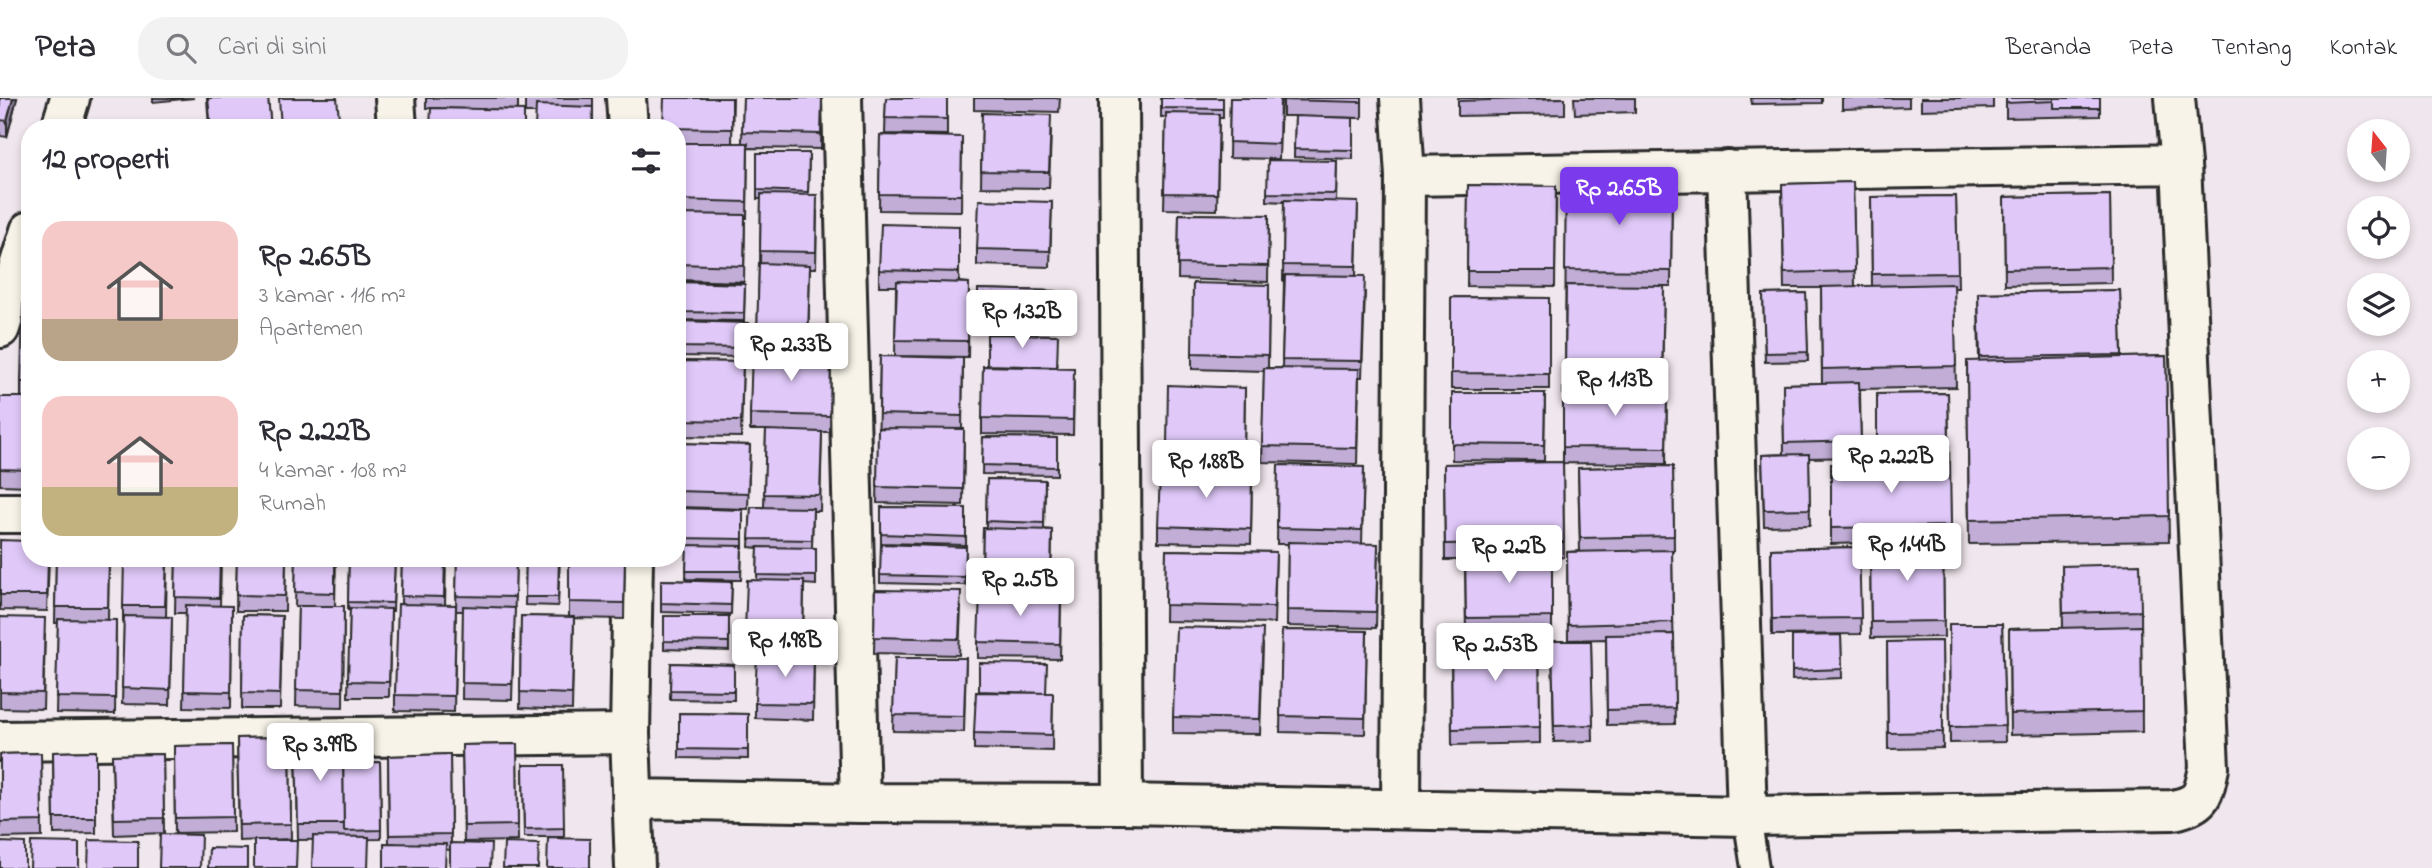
<!DOCTYPE html>
<html lang="id">
<meta charset="utf-8">
<style>
:root{--surface:#fff;--page:#f2f2f3;--text:#2b2b33;--muted:#7c7c81;--line:#e1e1e2;--accent:#7c3aed}
body{margin:0;font-family:"Indie Flower",sans-serif;background:var(--page);color:var(--text);height:100vh;display:flex;flex-direction:column;font-size:26px;white-space:nowrap}
*{box-sizing:border-box;margin:0}
p{font-size:23px;color:var(--muted)}
.icon{flex:none;width:38px;height:38px;fill:none;stroke:currentColor;stroke-width:2;stroke-linecap:round;stroke-linejoin:round}
.map{position:relative;flex:1;overflow:hidden}
.sheet{position:absolute;left:21px;top:21px;width:665px;height:448px;display:flex;flex-direction:column;background:var(--surface);border-radius:28px;box-shadow:0 4px 10px #0003}
.sheet>*{flex:none}
.needle{width:46px;rotate:343deg}
.buttons{position:absolute;left:2347px;top:21px;display:grid;gap:14px}
.buttons a{display:grid;place-items:center;width:63px;height:63px;border-radius:50%;background:var(--surface);box-shadow:0 4px 10px #0003;font-size:35px}
.price{position:absolute;translate:-50% -60px;padding:0 16px;border-radius:7px;background:#fff;color:#222;font-size:23px;line-height:46px;filter:drop-shadow(0 2px 4px #0008)}
.price::after{content:'';position:absolute;left:50%;top:42px;width:21px;height:16px;margin-left:-10px;background:inherit;clip-path:polygon(0 0,100% 0,50% 100%)}
.price.on{background:var(--accent);color:#fff}
ul{padding:0;list-style:none}
li{display:flex;align-items:center;gap:21px;height:175px;padding:0 21px}
li span{display:grid;place-items:center;flex:none;width:196px;height:140px;border-radius:21px;color:#555}
li>.icon{margin-inline-start:auto}
span .icon{width:84px;height:84px;fill:#fffc;stroke-width:1}
li b{font-size:30px}
h2{display:flex;justify-content:space-between;align-items:center;height:84px;padding:0 21px;font-size:30px}
header{display:flex;align-items:center;gap:42px;box-sizing:border-box;height:98px;padding:0 35px;background:var(--surface);border-bottom:2px solid var(--line)}
header strong{font-size:33px}
nav{display:flex;gap:38px;margin-inline-start:auto;font-size:24px}
.search{width:490px;height:63px;background:var(--page);display:flex;align-items:center;gap:18px;box-sizing:border-box;padding:0 24px;border-radius:28px;color:var(--muted);font-size:26px}
.map>svg:first-child{display:block}
.lines{fill:none;stroke-linecap:round;stroke-linejoin:round}
.lane-casing{stroke:#2b2b2b;stroke-width:32}
.street-casing{stroke:#2b2b2b;stroke-width:44}
.lane{stroke:#f7f3e8;stroke-width:26}
.street{stroke:#f7f3e8;stroke-width:38}
.wall{fill:#c1add6;stroke:#2b2b2b;stroke-width:2}
.shaded-wall{fill:#9d8dae;stroke:#2b2b2b;stroke-width:2}
.building{fill:#e0c9f9;stroke:#2b2b2b;stroke-width:2}
</style>
<header>
<strong>Peta</strong>
<div class="search"><svg class="icon" aria-label="search" viewBox="0 0 24 24"><circle cx="10" cy="10" r="6"/><path d="M15 15l6 6"/></svg>Cari di sini</div>
<nav><a>Beranda</a><a>Peta</a><a>Tentang</a><a>Kontak</a></nav>
</header>
<div class="map">
<svg width="2432" height="770" viewBox="0 0 2432 770">
<rect width="100%" height="100%" fill="#f0e6ed"/>
<filter id="ink" filterUnits="userSpaceOnUse"><feTurbulence type="fractalNoise" baseFrequency=".0143" numOctaves="2"/><feDisplacementMap in="SourceGraphic" scale="14" xChannelSelector="R" yChannelSelector="G"/><feConvolveMatrix kernelMatrix="1 2 1 2 8 2 1 2 1" color-interpolation-filters="sRGB"/></filter>
<g filter="url(#ink)">
<g class="lines">
<!-- lane casing -->
<g class="lane-casing">
<path id="lane" d="M1747 718 1755 770"/>
</g>
<!-- street casing -->
<g class="street-casing">
<path id="street" d="M395 0 397 30
M626 0 628 30
M842 0 860 705
M1119 0 1123 706
M1400 0 1405 78 1401 711
M61 30 70 0
M1727 72 1747 718
M1405 78 2181 66
M0 230 30 133
M0 415H30
M633 460 630 636 635 770
M0 643 630 636
M634 701 860 705 1123 706 1747 718 2173 712C2203 706 2203 697 2209 670L2181 66 2175 0"/>
</g>
<!-- lane -->
<use href="#lane" class="lane"/>
<!-- street -->
<use href="#street" class="street"/>
</g>
<!-- wall -->
<path class="wall" d="M0 0H17L7 39 0 38Z
M153 0H194L153 4Z
M207 0H268L271 30H209Z
M426 0H518V12L426 10Z
M525 0H593V30L536 15H525Z
M733 0 732 45H742L743 0H822L821 51 748 50 747 120H745L744 184 677 182V30Z
M886 0H947V37L885 36Z
M974 0H1060L1059 14 974 12Z
M1161 0H1223V20H1219L1217 112 1164 111 1166 19H1161Z
M1230 0H1281L1279 61 1229 60Z
M1283 0H1362V20L1320 19 1353 20V61L1294 59 1295 18H1283Z
M1458 0H1565V16L1458 18Z
M1574 0H1635V14L1575 16Z
M1751 0H1822V5L1752 6Z
M1842 0H1909V9L1842 11Z
M1921 0H1993V10L1921 12Z
M2006 0H2100V18L2006 20Z
M982 15 1051 32 1049 90 981 89Z
M880 37 962 39 961 113 879 112Z
M757 55H809L808 97 817 113 816 170H810L808 253H831L830 334H822L820 413H813L812 450H816V487L804 486 803 550 745 549V533L757 482 758 450 749 449 751 409H764L766 332H750V316L757 252 759 165H760L761 101H757Z
M1337 63 1336 104H1358L1356 178 1365 194 1362 279H1359L1357 366 1262 364 1264 273 1192 271V255L1269 187 1268 270H1282L1284 182H1283L1284 104 1267 103V95Z
M1566 84 1672 85 1671 188H1664L1662 291H1667L1666 366 1563 365 1564 459 1552 460V535L1466 536 1465 462H1445L1444 366 1563 364V290H1565Z
M1853 84 1855 188H1872L1871 99 1956 98 1958 190H1954L1956 289 1860 291 1861 359 1809 360 1810 427 1764 428 1762 357 1784 356 1783 286 1822 285 1821 190H1784L1782 86Z
M1468 87 1556 88 1555 189 1467 188Z
M2110 97 2111 185 2005 187 2004 99Z
M1052 104 1050 169 977 167V151Z
M1179 116 1269 117 1268 184 1178 181Z
M959 128V184L969 185 968 259 895 258 896 188H879V172Z
M677 184 745 186 744 223 677 222Z
M978 191 1055 193V232L978 231Z
M2120 192 2122 259 2166 258 2169 443 1969 446 1967 263H1979L1978 195Z
M1806 195 1808 263 1765 264 1763 196Z
M1451 199 1549 200V291H1451Z
M30 206V388L0 387V299H21V284Z
M677 223 748 225V259L677 258Z
M880 258 963 260 962 331 964 347 963 407 877 405Z
M677 263 743 264 741 339 677 338Z
M1057 269 1074 285 1073 337 982 336V320Z
M1245 290 1244 364 1167 363V347Z
M1452 295H1545L1544 363 1452 362Z
M1948 295 1951 443 1831 446V366H1877V296Z
M983 339 1057 340V377L982 376Z
M677 345 750 347 748 411 677 409Z
M1278 367 1364 369 1362 446H1378L1376 530 1287 528 1288 446H1277Z
M1673 368 1674 453 1672 454 1675 626 1607 627 1606 541 1568 542 1567 454 1580 453 1578 370Z
M1252 375 1251 446 1158 444V428Z
M987 381 1045 382 1044 431 1052 432 1051 493 982 491 983 430H986Z
M881 409 966 410V447L881 445Z
M743 412V450H742L741 482 686 481 687 448H678V440Z
M0 442 49 460 47 513 0 512Z
M1943 446 1944 539 1871 540 1870 448Z
M966 449 965 487 880 485V477Z
M1859 449 1861 536 1772 537 1771 451Z
M1166 452 1276 454 1274 525 1165 523Z
M56 460H109L108 522H116L115 616 56 615 58 525H55Z
M167 460 166 519H172L170 607 122 606 124 524H123V508Z
M176 460H221L220 508H232L231 610 184 609 186 515H175Z
M237 460H286L285 513H236Z
M296 460H336L335 508H344L343 609 296 608 298 509H295Z
M349 460H395L393 513H391L389 599H348L350 513 348 512Z
M402 460H446L445 507H456L454 614 395 613V597L401 506Z
M457 460H516L512 602 462 601 463 513H456Z
M526 460H560L558 508 525 507Z
M569 460H625L624 521 574 520 572 612 520 610 521 518 569 519Z
M2062 468 2141 513 2142 634 2010 637 2009 531 2063 530Z
M661 482 732 484 731 516 661 514Z
M875 492 961 509 959 557 874 555Z
M1061 496 1060 561 978 560V544Z
M243 517 282 518 280 611H242Z
M664 518H729V553L664 551Z
M0 519 45 536 43 611 0 610Z
M1949 526H2002L2005 644 1950 645Z
M1282 532 1367 533 1365 636 1280 634Z
M1841 537 1842 580 1792 582V538Z
M1539 540 1540 645 1452 647 1451 541Z
M1552 543H1591L1593 643 1554 644Z
M1942 543 1943 650 1888 651 1887 544Z
M1263 547 1260 636 1173 635V619Z
M814 556 813 622 755 620V605Z
M895 560H966L964 634 893 633Z
M671 565 734 567V602L670 601Z
M1047 595H1053L1052 653 974 651V635Z
M679 615 748 616V661L679 660Z
M290 639 291 741 239 743 237 640Z
M296 645 343 665 380 664 381 741 298 742Z
M517 646 518 743 464 744 462 647Z
M232 647 233 734 175 735 174 648Z
M96 653V735L54 736 53 654Z
M41 655 42 739 0 740V656Z
M163 656 164 735 114 737 112 657Z
M450 656 451 745 450 752 389 745 388 658Z
M523 667 564 730V739H524Z"/>
<!-- shaded-wall -->
<path class="shaded-wall" d="M13 0H17L7 39V23Z"/>
<!-- building -->
<path class="building" d="M0 0H13L7 23 0 22Z
M208 0H268L271 30H211Z
M279 0H337L340 30H281Z
M664 0H732V31L663 30Z
M743 0H822L821 36 742 34Z
M886 0H947V21L885 20Z
M1161 0H1223V11L1161 10Z
M1230 0H1280L1279 46 1229 44Z
M1283 0H1362V4L1283 2Z
M1458 0H1565L1458 3Z
M2006 0H2054V3L2006 5Z
M2054 0H2100V10H2054Z
M536 7 593 9 592 30H535Z
M431 10 524 12V30H430Z
M982 15 1051 17 1049 74 981 73Z
M1166 15 1219 16 1217 96 1164 95Z
M1295 18 1353 20V52L1294 51Z
M880 37 962 39 961 97 879 96Z
M677 45H748L747 104 677 102Z
M757 55H809L808 94 757 92Z
M1268 62 1337 63 1336 96 1267 95Z
M1566 84 1672 85 1671 173 1565 172Z
M1853 84 1855 173 1784 175 1782 86Z
M1468 87 1556 88 1555 173H1467Z
M761 96 817 97 816 154 760 153Z
M2110 97 2111 169 2005 171 2004 99Z
M1956 98 1958 175 1872 176 1871 99Z
M979 102 1052 104 1050 153 977 151Z
M1284 102 1358 104 1356 168 1283 167Z
M677 116 745 117 744 168 677 166Z
M1179 116 1269 117 1268 168 1178 166Z
M881 126 959 128V174L879 172Z
M759 165 810 167 808 238 757 237Z
M1285 177 1365 178 1362 263 1282 262Z
M897 183 969 185 968 243 895 242Z
M677 184 745 186 744 215 677 214Z
M1193 185 1269 187 1268 257 1192 255Z
M1954 186 1956 268 1822 271 1821 189Z
M1566 187 1664 188 1662 277 1565 276Z
M978 191 1055 193V224L978 222Z
M2120 192 2122 257 1980 259 1978 195Z
M1806 195 1808 254 1765 255 1763 196Z
M1451 199 1549 200V276L1451 275Z
M23 206H30V284H21Z
M677 223 748 225V250L677 249Z
M987 236 1058 237 1057 269 987 267Z
M752 252 831 253 830 318 750 316Z
M880 258 963 260 962 318 879 316Z
M2166 258 2169 418 1969 422 1967 263Z
M677 263 743 264 741 323 677 322Z
M983 268 1074 270 1073 322 982 320Z
M1264 270 1359 271 1357 350 1262 348Z
M1859 284 1861 343 1784 345 1783 286Z
M1168 287 1245 290 1244 348 1167 347Z
M1563 290 1667 291 1666 350 1563 349Z
M1452 295H1545L1544 347 1452 346Z
M1948 295 1949 349 1877 351V296Z
M0 299H30V372L0 371Z
M878 330 964 331 963 391 877 389Z
M766 332 822 334 820 397 764 396Z
M983 339 1057 340V369L982 367Z
M677 345 750 347 748 395 677 393Z
M1809 356 1810 411 1764 412 1762 357Z
M1563 364 1564 444 1445 446 1444 366Z
M1950 364 1951 428 1831 430V366Z
M1278 367 1364 369 1362 432 1277 430Z
M1673 368 1674 438 1580 440 1578 370Z
M1160 374 1252 375 1251 431 1158 428Z
M987 381 1045 382 1044 425 986 423Z
M751 409 813 410 812 442 749 441Z
M881 409 966 410V439L881 436Z
M678 410 743 412V441L678 440Z
M983 430 1052 432 1051 477 982 476Z
M0 442 30 443V460H48L47 497H0Z
M1288 444 1378 446 1376 514 1287 512Z
M881 446 966 449 965 479 880 477Z
M1943 446 1944 523 1871 524 1870 448Z
M687 447 742 448 741 473H686Z
M758 449 816 450V478L757 477Z
M1859 449 1861 520 1772 521 1771 451Z
M1166 452 1276 454 1274 509 1165 507Z
M1672 452 1673 524 1568 527 1567 454Z
M1552 453V519L1466 520 1465 455Z
M56 460H109L108 509H55Z
M124 460H167L165 508H123Z
M176 460H220L219 500 175 499Z
M237 460H286L285 498 236 497Z
M296 460H335V495L295 494Z
M349 460H395L393 505 348 504Z
M402 460H445L444 499 401 498Z
M457 460H516L515 499 456 498Z
M526 460H559L558 499H525Z
M569 460H625L624 505 569 504Z
M2140 466 2141 513 2063 515 2062 468Z
M661 482 732 484 731 507 661 505Z
M747 482 804 483 803 535 745 533Z
M875 492 961 493 959 541 874 539Z
M980 495 1061 496 1060 546 978 544Z
M398 506 456 507 454 598 395 597Z
M186 507 232 508 231 594 184 593Z
M298 508H344L343 593 296 592Z
M463 508 515 510 512 586 462 585Z
M350 510 391 511 389 584 348 583Z
M243 517 282 518 280 596 242 595Z
M124 518 172 519 170 592 122 590Z
M521 518 574 519 572 596 520 594Z
M664 518H729V544L664 543Z
M0 519 45 520 43 595 0 594Z
M58 521 116 522 115 600 56 599Z
M1949 526H2002L2005 628 1950 629Z
M2141 528 2142 613 2010 616 2009 531Z
M1176 529 1263 531 1260 621 1173 619Z
M1282 532 1367 533 1365 620 1280 618Z
M1674 536 1675 610 1607 612 1606 537Z
M1841 537 1842 571 1792 573V538Z
M1539 540 1540 629 1452 631 1451 541Z
M1552 543H1591L1593 627 1554 628Z
M1942 543 1943 634 1888 635 1887 544Z
M757 555 814 556 813 606 755 605Z
M895 560H966L964 618 893 617Z
M671 565 734 567V593L670 592Z
M979 565 1047 566 1046 595 979 593Z
M976 594 1053 595 1052 637 974 635Z
M679 615 748 616V652L679 651Z
M290 639 291 726 239 727 237 640Z
M343 644 344 726H298L296 645Z
M517 646 518 727 464 728 462 647Z
M232 647 233 719 175 720 174 648Z
M96 653V720H54L53 654Z
M41 655 42 723 0 724V656Z
M163 656 164 720 114 721 112 657Z
M450 656 451 736 389 737 388 658Z
M380 664 381 732 344 733 343 665Z
M523 667H563L564 730 524 731Z
M160 736 201 737 200 770H159Z
M313 738 369 739 368 770H312Z
M548 740 590 741V770H547Z
M89 742 138 743V770H88Z
M254 742H297L296 770H254Z
M0 744 25 745V770H0Z
M31 744 79 745V770H30Z
M384 745 446 746 445 770H384Z
M450 745 491 746 490 770H450Z
M504 745 539 746 538 770H503Z
M209 750 247 751V770H208Z"/>
</g>
</svg>
<div class="buttons">
<a><svg class="needle" viewBox="-14 -14 28 28"><path d="M0-13l5 13h-10z" fill="#e53935"/><path d="M0 13l5-13h-10z" fill="#7c7c81"/></svg></a>
<a><svg class="icon" aria-label="locate" viewBox="0 0 24 24"><circle cx="12" cy="12" r="6"/><path d="M12 2v4M12 18v4M2 12h4M18 12h4"/></svg></a>
<a><svg class="icon" aria-label="layers" viewBox="0 0 24 24"><path d="M12 4l9 5-9 5-9-5zM3 14l9 5 9-5"/></svg></a>
<a>+</a>
<a>−</a>
</div>
<b class="price on" style="left:1619px;top:129px">Rp 2.65B</b>
<b class="price" style="left:1022px;top:252px">Rp 1.32B</b>
<b class="price" style="left:791px;top:285px">Rp 2.33B</b>
<b class="price" style="left:1615px;top:320px">Rp 1.13B</b>
<b class="price" style="left:1891px;top:397px">Rp 2.22B</b>
<b class="price" style="left:1206px;top:402px">Rp 1.88B</b>
<b class="price" style="left:1907px;top:485px">Rp 1.44B</b>
<b class="price" style="left:1509px;top:487px">Rp 2.2B</b>
<b class="price" style="left:1020px;top:520px">Rp 2.5B</b>
<b class="price" style="left:785px;top:581px">Rp 1.98B</b>
<b class="price" style="left:1495px;top:585px">Rp 2.53B</b>
<b class="price" style="left:320px;top:685px">Rp 3.99B</b>
<section class="sheet">
<h2>12 properti<svg class="icon" aria-label="filters" viewBox="0 0 24 24"><path d="M4 7h16M4 17h16"/><circle cx="9" cy="7" r="2"/><circle cx="15" cy="17" r="2"/></svg></h2>
<ul>
<li><span style="background:linear-gradient(#f6c9c9 70%,#b9a48a 0)"><svg class="icon" aria-label="home" viewBox="0 0 24 24"><path d="M3 11l9-7 9 7M6 9v11h12V9"/></svg></span><div><b>Rp 2.65B</b><p>3 kamar · 116 m²</p><p>Apartemen</p></div></li>
<li><span style="background:linear-gradient(#f6c9c9 65%,#c2b280 0)"><svg class="icon" aria-label="home" viewBox="0 0 24 24"><path d="M3 11l9-7 9 7M6 9v11h12V9"/></svg></span><div><b>Rp 2.22B</b><p>4 kamar · 108 m²</p><p>Rumah</p></div></li>
</ul>
</section>
</div>
